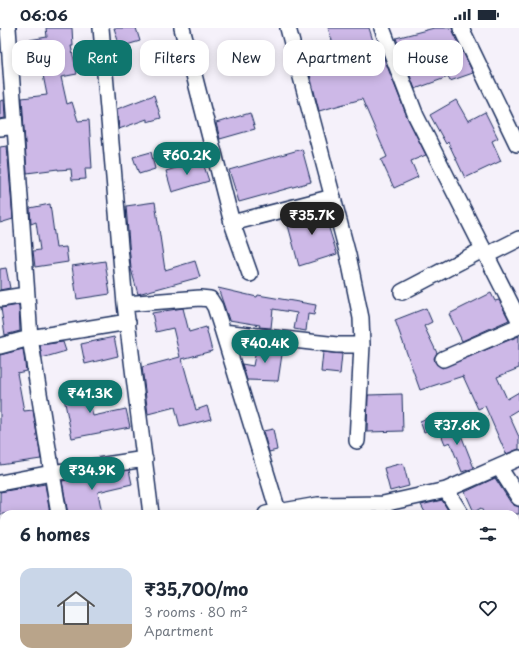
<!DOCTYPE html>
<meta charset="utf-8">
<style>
:root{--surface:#fff;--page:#f6f6f7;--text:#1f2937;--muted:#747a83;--line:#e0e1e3;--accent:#0f766e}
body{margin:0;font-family:"Playpen Sans",sans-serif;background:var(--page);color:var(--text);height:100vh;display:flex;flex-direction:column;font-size:15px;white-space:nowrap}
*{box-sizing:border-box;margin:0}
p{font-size:13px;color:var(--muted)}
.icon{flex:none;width:22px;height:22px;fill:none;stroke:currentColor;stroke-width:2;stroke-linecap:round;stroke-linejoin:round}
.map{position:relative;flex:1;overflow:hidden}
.drawer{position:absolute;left:0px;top:482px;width:519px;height:156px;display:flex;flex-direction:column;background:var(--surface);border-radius:12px 12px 0 0;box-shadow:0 2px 10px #0003}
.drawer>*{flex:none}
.top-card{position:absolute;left:12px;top:12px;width:495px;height:36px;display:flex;gap:8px}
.price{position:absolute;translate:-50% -34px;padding:0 9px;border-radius:14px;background:var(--accent);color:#fff;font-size:13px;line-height:26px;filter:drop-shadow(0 1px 2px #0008)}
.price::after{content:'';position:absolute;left:50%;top:24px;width:12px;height:9px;margin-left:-6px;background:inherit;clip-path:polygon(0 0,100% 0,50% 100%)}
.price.active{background:#222;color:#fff}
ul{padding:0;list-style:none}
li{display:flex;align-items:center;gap:12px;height:100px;padding:0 20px}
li+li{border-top:1px solid var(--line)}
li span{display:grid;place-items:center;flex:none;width:112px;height:80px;border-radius:12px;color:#555}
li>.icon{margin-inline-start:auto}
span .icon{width:48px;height:48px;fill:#fffc;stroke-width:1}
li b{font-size:17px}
h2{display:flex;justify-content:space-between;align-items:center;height:48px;padding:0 20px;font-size:17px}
.pill{padding:0 14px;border-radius:12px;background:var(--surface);box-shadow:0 2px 10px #0003;font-size:14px;line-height:36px}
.pill.active{background:var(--accent);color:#fff}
.status{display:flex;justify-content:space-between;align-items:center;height:28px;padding:0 20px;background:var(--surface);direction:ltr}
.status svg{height:11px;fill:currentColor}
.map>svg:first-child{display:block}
.building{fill:#cdb8e7;stroke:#1b2f5e}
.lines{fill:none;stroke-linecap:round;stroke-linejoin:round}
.minor-casing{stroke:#1b2f5e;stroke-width:18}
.minor{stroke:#fff;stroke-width:15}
</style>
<div class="status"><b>06:06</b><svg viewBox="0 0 49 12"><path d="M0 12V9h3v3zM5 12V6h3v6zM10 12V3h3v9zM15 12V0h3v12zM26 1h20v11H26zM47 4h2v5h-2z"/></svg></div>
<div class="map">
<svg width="519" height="638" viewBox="0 0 519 638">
<rect width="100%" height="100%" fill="#f5f1fa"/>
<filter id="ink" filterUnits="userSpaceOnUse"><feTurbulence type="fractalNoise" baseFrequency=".025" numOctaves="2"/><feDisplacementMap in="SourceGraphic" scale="8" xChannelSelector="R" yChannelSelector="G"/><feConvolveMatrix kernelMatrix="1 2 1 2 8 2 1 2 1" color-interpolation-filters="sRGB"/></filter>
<g filter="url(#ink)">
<!-- building -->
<path class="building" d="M46 0H72L73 18H71L77 46 61 49 67 76 72 74 78 93 89 92 92 140H85L86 151 72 152 71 141 58 142V141L27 145 22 70 47 67 41 37 20 42 19 28 32 25 29 12 47 9Z
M114 0H136L140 13 120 19Z
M328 0H369L374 16 378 15 408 91 426 127 411 133 418 149 394 160 381 132 387 129 362 71 319 83 310 47 340 37Z
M434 0H452L473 45 450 53 448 49 415 61 396 10Z
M154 67 161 90 147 94V91L119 101 117 81Z
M4 72 5 90 0 91V73Z
M456 72 468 93 485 84 498 110 492 113 501 133 465 150 448 114 446 116 430 87Z
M250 85 255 101 220 111 216 95Z
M7 118 13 191 0 195V119Z
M302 121 311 154 239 174 229 142Z
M151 124 155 141 139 146 133 129Z
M202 132 209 153 172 164 166 143Z
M155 174 165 242 195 233 200 249 138 266 131 241 126 178Z
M50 176 56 220 66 219 68 234 35 239 33 223 40 222 36 194 31 196 30 180Z
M326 180 331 196 328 197 337 226 299 238 286 190Z
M105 233 110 266 77 271 72 238Z
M6 240 10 260 0 262V241Z
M218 260 257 269 258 267 316 277 314 287 308 286 306 303 294 301 297 285 273 281 271 300 259 299 260 297 229 292Z
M491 265 495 273 499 272 509 292 462 313 449 286Z
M19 277 20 303 5 307 1 280Z
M183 280 189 304 206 299 212 323 182 331 196 382 207 378 211 391 180 399 175 379 148 386 142 339 180 329 173 300 156 304 152 285Z
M426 280 432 294 424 298 437 325 434 330 435 334 442 340 519 308V340L497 349 507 371 519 364V381L509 387 519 409V421L506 426 485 378 478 381 463 348 420 362 395 292Z
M114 309 118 328 85 336 81 316Z
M63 314 66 323 42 330 40 317Z
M257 317 283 320 278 353 247 352 242 336 253 338Z
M23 321 26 343 17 345 24 383 33 382 41 431 0 437V327Z
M323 324 342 326 340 346 321 344Z
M86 354 93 388 126 381 130 399 72 410 63 365 69 363 68 358Z
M402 366 403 403 367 404 368 367Z
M435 387 439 398 424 404 420 393Z
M456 394 474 440 462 444 450 414 445 416 439 401Z
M273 401 277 422 269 424 263 403Z
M403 435 409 458 390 463 384 440Z
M129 442 132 456 98 464 102 486H68L62 453Z
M495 450 511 475 519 479V486H484L481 480 474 484 465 464Z
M45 456 50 486H0V464Z
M442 472 450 486H426L421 477Z"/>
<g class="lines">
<!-- minor casing -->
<g class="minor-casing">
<path id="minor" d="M8 0 30 310 52 445 145 431
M101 0 125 276 151 486
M182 0 232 195 250 246
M382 0 416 88 519 292
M461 0 517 116
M0 100 15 98
M232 195 333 169
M487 227 519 211
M402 264 484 221
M0 271 26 267
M125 276 200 270 210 271 215 279 223 304 337 317H362L361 290 348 227 288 0
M223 304 278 483
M0 318 30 310 128 294
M443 331 519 298
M357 413 362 317
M499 439 519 470
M0 455 52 445 59 486
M446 462 461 486
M266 486 318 477 383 476 446 462 519 430
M515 575 519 581
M82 634 83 638
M166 634V638
M227 634 228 637
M398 634 399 638
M459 634 461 638
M308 638 321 634"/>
</g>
<!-- minor -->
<use href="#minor" class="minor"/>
</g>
</g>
</svg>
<b class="price" style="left:187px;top:148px">₹60.2K</b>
<b class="price active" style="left:312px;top:208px">₹35.7K</b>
<b class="price" style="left:265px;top:336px">₹40.4K</b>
<b class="price" style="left:90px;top:386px">₹41.3K</b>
<b class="price" style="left:457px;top:418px">₹37.6K</b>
<b class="price" style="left:92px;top:463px">₹34.9K</b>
<div class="top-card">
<a class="pill">Buy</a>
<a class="pill active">Rent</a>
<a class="pill">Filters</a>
<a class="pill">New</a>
<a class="pill">Apartment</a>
<a class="pill">House</a>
</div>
<section class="drawer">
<h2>6 homes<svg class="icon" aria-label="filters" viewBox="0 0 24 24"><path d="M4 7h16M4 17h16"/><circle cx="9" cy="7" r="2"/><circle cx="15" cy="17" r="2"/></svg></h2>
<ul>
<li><span style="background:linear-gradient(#c9d6e8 70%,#b9a48a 0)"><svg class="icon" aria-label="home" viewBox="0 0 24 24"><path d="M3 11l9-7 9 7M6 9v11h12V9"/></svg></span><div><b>₹35,700/mo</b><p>3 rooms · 80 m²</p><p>Apartment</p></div><svg class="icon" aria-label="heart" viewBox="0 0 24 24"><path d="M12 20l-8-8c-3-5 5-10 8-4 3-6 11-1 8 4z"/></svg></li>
</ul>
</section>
</div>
